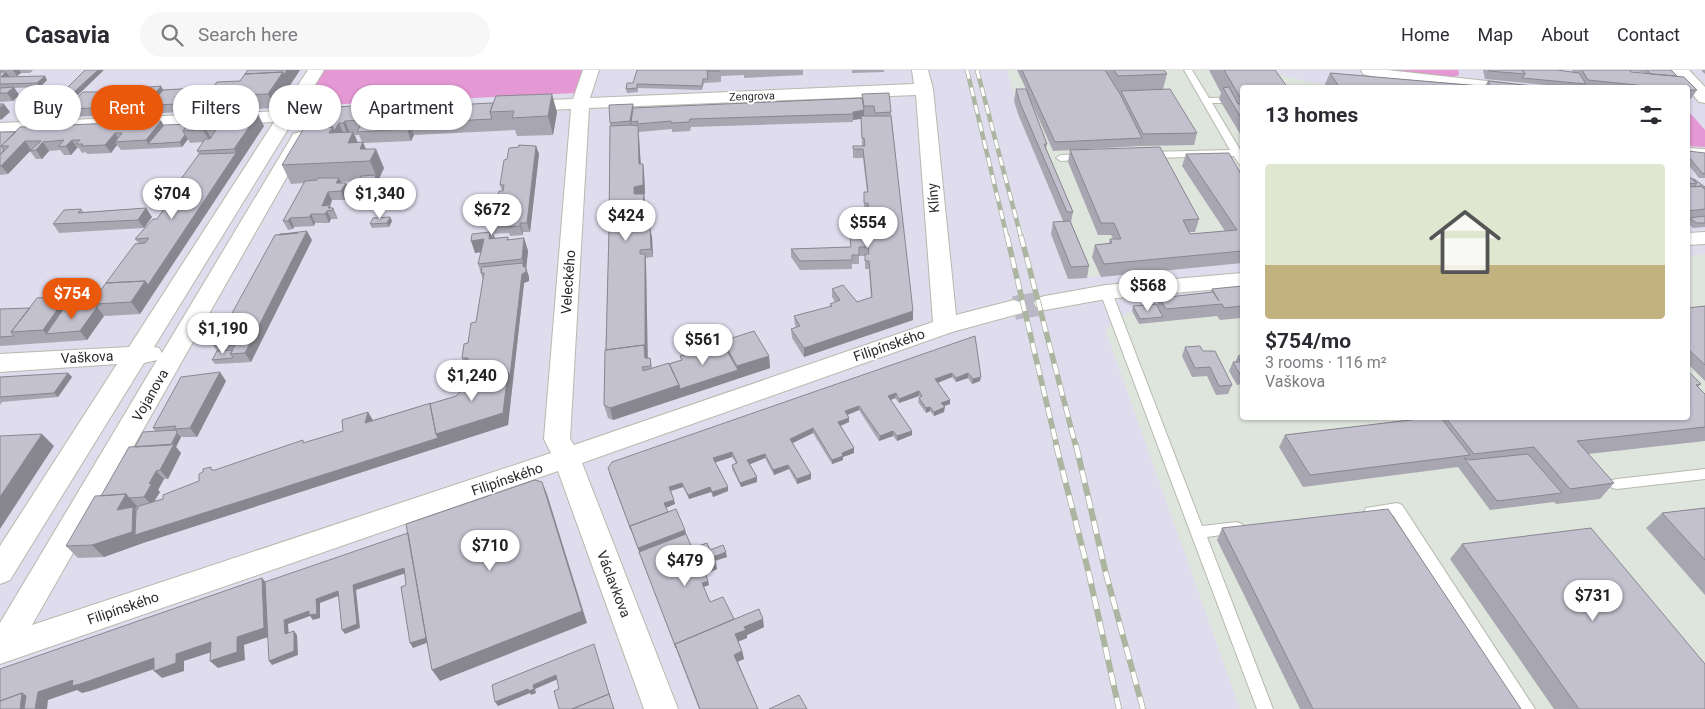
<!DOCTYPE html>
<meta charset="utf-8">
<style>
:root{--surface:#fff;--page:#f7f7f7;--text:#2b2b33;--muted:#7c7c81;--line:#e1e1e2;--accent:#ea580c}
body{margin:0;font-family:Roboto,sans-serif;background:var(--page);color:var(--text);height:100vh;display:flex;flex-direction:column;font-size:19px;white-space:nowrap}
*{box-sizing:border-box;margin:0}
p{font-size:16px;color:var(--muted)}
.icon{flex:none;width:28px;height:28px;fill:none;stroke:currentColor;stroke-width:2;stroke-linecap:round;stroke-linejoin:round}
.map{position:relative;flex:1;overflow:hidden}
.side{position:absolute;left:1240px;top:15px;width:450px;height:335px;display:flex;flex-direction:column;background:var(--surface);border-radius:5px;box-shadow:0 1px 4px #0004}
.side>*{flex:none}
.top-card{position:absolute;left:15px;top:15px;width:475px;height:45px;display:flex;gap:10px}
.price{position:absolute;translate:-50% -42px;padding:0 11px;border-radius:18px;background:#fff;color:#222;font-size:16px;line-height:32px;filter:drop-shadow(0 1px 2px #0008)}
.price::after{content:'';position:absolute;left:50%;top:30px;width:15px;height:11px;margin-left:-8px;background:inherit;clip-path:polygon(0 0,100% 0,50% 100%)}
.price.selected{background:var(--accent);color:#fff}
ul{padding:0;list-style:none}
li{display:grid;align-content:center;gap:10px;height:265px;padding:0 25px}
li+li{border-top:1px solid var(--line)}
li span{display:grid;place-items:center;height:155px;border-radius:5px;color:#555}
li>.icon{margin-inline-start:auto}
span .icon{width:90px;height:90px;fill:#fffc;stroke-width:1}
li b{font-size:21px}
h2{display:flex;justify-content:space-between;align-items:center;height:60px;padding:0 25px;font-size:21px}
.tag{padding:0 18px;border-radius:22px;background:var(--surface);box-shadow:0 1px 4px #0004;font-size:18px;line-height:45px}
.tag.selected{background:var(--accent);color:#fff}
header{display:flex;align-items:center;gap:30px;box-sizing:border-box;height:70px;padding:0 25px;background:var(--surface);border-bottom:1px solid var(--line)}
header strong{font-size:24px}
nav{display:flex;gap:28px;margin-inline-start:auto;font-size:18px}
.search{width:350px;height:45px;background:var(--page);display:flex;align-items:center;gap:12px;box-sizing:border-box;padding:0 18px;border-radius:28px;color:var(--muted);font-size:19px}
.map>svg:first-child{display:block}
.industrial{fill:#dee5dd}
.green{fill:#e498d4}
.lines{fill:none;stroke-linecap:round;stroke-linejoin:round}
.street-tunnel{stroke:#bab8c6;stroke-width:24;stroke-dasharray:24 12;stroke-linecap:butt}
.lane-casing{stroke:#b6baac;stroke-width:2}
.street-casing{stroke:#b6baac;stroke-width:2}
.lane{fill:#fff;fill-rule:evenodd}
.street{fill:#fff;fill-rule:evenodd}
.rail-far2-casing{stroke:#acb59f;stroke-width:4.5}
.rail-far1-casing{stroke:#acb59f;stroke-width:5.5}
.rail-casing{stroke:#acb59f;stroke-width:6}
.rail-far2{stroke:#fff;stroke-width:3;stroke-dasharray:9;stroke-linecap:butt}
.rail-far1{stroke:#fff;stroke-width:4;stroke-dasharray:11;stroke-linecap:butt}
.rail{stroke:#fff;stroke-width:4.5;stroke-dasharray:13;stroke-linecap:butt}
.wall{fill:#a8a6b1;fill-rule:evenodd}
.shaded-wall{fill:#888790}
.building{fill:#c3c1ce;stroke:#888790}
.labels{text-anchor:middle;stroke-width:4;stroke-linejoin:round;paint-order:stroke}
.far-street-label{font-size:11px;fill:#2a2a2a;stroke:#fff}
.street-label{font-size:14px;fill:#2a2a2a;stroke:#fff}
</style>
<header>
<strong>Casavia</strong>
<div class="search"><svg class="icon" aria-label="search" viewBox="0 0 24 24"><circle cx="10" cy="10" r="6"/><path d="M15 15l6 6"/></svg>Search here</div>
<nav><a>Home</a><a>Map</a><a>About</a><a>Contact</a></nav>
</header>
<div class="map">
<svg width="1705" height="639" viewBox="0 0 1705 639">
<rect width="100%" height="100%" fill="#dedced"/>
<!-- industrial -->
<path class="industrial" d="M1007 0H1272L1278 4 1309 12 1361 17 1242 18V193L1068 209 1051 164 1067 163 1017 36Z
M1705 184V639H1240L1105 259 1134 239 1242 228V348H1688V186Z"/>
<!-- green -->
<path class="green" d="M325 0H582L576 23 303 36Z
M1385 0H1458L1459 5 1450 8Z
M1688 44H1691L1705 60V77L1688 76Z"/>
<g class="lines">
<!-- street-tunnel -->
<path class="street-tunnel" d="M1014 238 1045 233"/>
<!-- lane casing -->
<g class="lane-casing">
<path id="lane" d="M1184 0H1192L1209 28 1242 27V33H1212L1242 83V95L1239 94 1234 86 1148 88 1143 85 1148 82 1230 80Z
M1688 78 1705 79V85L1688 84Z
M1085 84 1090 87 1088 89 1061 91 1056 88 1061 85Z
M1106 218 1112 222 1202 456 1237 452 1242 454 1244 458 1242 462 1207 467 1273 639H1257L1100 222Z
M1705 399V409L1617 419 1612 418 1610 414 1612 410 1617 409Z
M1397 433 1402 435 1535 639H1518L1393 445 1371 448 1366 446 1364 442 1366 438Z"/>
</g>
<!-- street casing -->
<g class="street-casing">
<path id="street" d="M308 0H324L300 40 350 38 356 39 359 43 356 47 350 48 293 51 154 277 159 278 162 283 291 68 293 64 300 62 307 64 309 68 32 555 551 383 544 369 571 39 522 41 516 40 513 36 516 32 522 31 573 29 583 0H599L590 28 914 14 912 0H928L933 19 956 245 1014 230 1022 233 1025 238 1022 243 952 262 582 393 678 639H644L558 401 0 594V553L157 290 144 293 10 510 0 514V476L117 294 0 302V284L129 277 274 52 0 63V53L281 41ZM916 25 933 252 574 375 570 369 589 38Z
M1361 0H1387L1505 13 1511 14 1513 18C1463 18 1412 18 1363 4Z
M1672 0H1689L1705 17V33L1699 32Z
M1705 162V174L1688 175V163Z
M1242 203V217L1106 229 1045 240 1037 238 1034 233 1037 228 1045 226 1106 215Z"/>
</g>
<!-- lane -->
<use href="#lane" class="lane"/>
<!-- street -->
<use href="#street" class="street"/>
<!-- rail-far2 casing -->
<g class="rail-far2-casing">
<path id="rail-far2" d="M967 0 1007 167
M977 0 1021 167"/>
</g>
<!-- rail-far1 casing -->
<g class="rail-far1-casing">
<path id="rail-far1" d="M1007 166 1057 377
M1021 166 1076 377"/>
</g>
<!-- rail casing -->
<g class="rail-casing">
<path id="rail" d="M1056 375 1089 504 1119 639
M1076 375 1106 504 1143 639"/>
</g>
<!-- rail-far2 -->
<use href="#rail-far2" class="rail-far2"/>
<!-- rail-far1 -->
<use href="#rail-far1" class="rail-far1"/>
<!-- rail -->
<use href="#rail" class="rail"/>
</g>
<!-- wall -->
<path class="wall" d="M0 0H33L30 3H21L17 6 9 7 47 10 40 17 14 18 19 25 13 31 0 32Z
M85 0 77 26 64 27 62 23Z
M248 0H300L275 38 72 47 66 39 125 22 214 17 240 11Z
M633 0H803V5L744 8V5L721 6V12L704 13 702 20 638 18V22L627 23 626 19 633 13 637 0Z
M852 0H884V2L852 3Z
M1017 0H1164L1167 4 1163 19 1197 63 1194 75 1140 76 1053 81 1030 29 1047 74 1046 79 1073 142 1071 152 1089 196 1087 208 1068 209 1051 164 1053 152 1063 151 1018 44 1014 31 1016 19H1026Z
M1209 0H1275L1242 18V67L1219 29 1221 23Z
M1483 0H1557L1573 2 1572 0H1671L1677 6 1697 20 1691 29 1688 28V18H1576L1485 9ZM1629 1 1642 2 1644 3 1631 2Z
M1701 0H1705V4Z
M1330 3 1485 16 1488 11 1551 18H1327L1325 14Z
M862 24 891 42 913 250 804 287 792 268 791 259 796 257 795 255 794 246 830 237V234L835 232 832 227V219L857 232 871 228 869 199H865V186H859V194H852V199L800 200 791 187V179L851 177 850 166H870L868 141H864V122H867L863 88H853V76H862L861 49 853 50V52L691 57 690 61 672 62V59L639 62 638 60 641 94H643L644 102 645 124H644L645 133H649L650 141V159L652 167 653 187 645 188 646 192 647 288H650L652 298 681 290 680 286 723 274V271L769 286 770 298 613 350 608 348 604 335 609 159 610 56V53L633 38 862 28Z
M369 39 557 42 553 65 517 66 515 60 496 61 414 65 411 71 363 73 366 79 384 98 376 115 360 116 358 112 359 111 341 112 350 121 345 130H332L330 136 331 138H333L337 147 338 149H331L329 153H315L314 156 294 157 293 159 288 160 283 151 304 113 291 114 282 95 308 58ZM355 65H359L362 72 358 73Z
M161 51 164 55 264 56 140 244 105 246 102 244 104 246 87 270 0 276V239L30 238 67 226 76 237H86L92 233 90 230 96 227 139 174 135 169 157 149 183 112 181 109 199 84 197 81 203 72 190 73 188 69 182 77 121 80 117 75 111 83 87 84 86 82 82 83 79 78H77L71 85H64L60 80 49 81 42 89H36L30 81 8 104 0 105V62Z
M536 76 539 84 530 162H523V165L510 166 509 163 490 164H493L495 168 508 167 509 170 524 168 528 181 526 198 529 207V211L524 213 508 355 143 473 104 487 78 488 66 476 135 377 156 362 153 358 226 311 197 367H181L176 377 181 383 168 409H164L158 420 160 422 154 431 163 429 199 411 213 400H215L343 361 368 342 373 350 456 326 462 320 466 297H465L462 288 476 252 483 210 478 194 481 182 475 183 489 162 487 155 499 143 497 137 500 132 498 126 502 121 500 115 507 89Z
M1070 80 1199 149 1195 162H1189L1190 164 1225 161 1182 96 1186 84 1242 106V193L1101 207 1092 187 1095 175 1109 174 1110 169H1113L1111 165H1098L1068 92Z
M1688 81 1705 83V108H1699L1688 94Z
M1688 106 1705 117V157L1693 158 1688 153Z
M146 138 152 147 144 158 59 163 53 154 81 139 84 142Z
M390 147 392 151 389 157 372 158 370 154Z
M312 170 251 292 236 293V292L235 293 215 294 212 290 217 281 214 276Z
M1242 216V248L1220 250 1217 246 1139 254 1132 241 1133 236H1157L1159 228 1211 222 1212 219Z
M1705 236V311L1688 294V238Z
M975 266 980 311 972 314 968 308 956 312 952 307 938 312 950 330V334L944 336V342L934 346 930 341 926 343 918 332 919 328 920 327 919 326 899 333 895 328 891 330 912 361V365L897 371 893 366 879 371 859 340 847 345 849 352 841 356 854 378V383L843 387V390L832 394 813 363 792 373 811 404V409L797 414 789 399 774 405 765 388 750 394 757 407V412L741 417 732 399V395L736 393 732 387 715 392 728 417V421L713 427 711 422 689 429 683 417 671 421 675 434 666 438 668 442 685 460 686 464 692 478 710 480 727 487 715 491 717 499 706 504 709 515 704 517 710 532 734 549 764 557 747 565V568L738 572 742 581 744 589 738 592 758 639H699L609 403Z
M1185 277 1203 281 1232 315 1228 324 1216 325 1207 306 1192 307 1182 286Z
M1242 285V314L1237 315 1229 301 1233 292H1235L1238 286Z
M1688 301 1701 314 1698 317 1705 324V371L1588 384 1614 413 1600 429 1556 434 1554 432 1490 440 1458 397 1303 417 1279 377 1285 365 1424 348H1688Z
M68 303 72 307 58 327 2 332 0 335V307Z
M1705 438V525L1646 458 1662 443Z
M1222 458 1521 639H1300L1217 470Z
M1462 474 1705 639H1554L1450 489Z"/>
<!-- shaded-wall -->
<path class="shaded-wall" d="M13 0H19L21 3 17 6Z
M98 0H104L77 26 74 22Z
M287 0H300L275 38 268 24 283 2Z
M6 2 9 6 4 11 1 7Z
M45 6 47 10 40 17 37 13Z
M161 16 168 28 150 35 155 43 148 32Z
M14 17 19 25 13 31 7 23Z
M552 24 557 42 553 65 548 46Z
M4 34 10 42 1 50 0 49V38Z
M633 34 635 46 631 52 633 60 632 63 630 51Z
M368 35 374 50 365 61 361 50Z
M864 40V48L853 50V42Z
M258 44 264 56 140 244 131 232 236 83 234 79Z
M161 51 166 59 148 74 146 70Z
M345 51 351 66 349 68 343 53Z
M339 53 345 68 329 63 333 57Z
M410 53 414 65 411 71 407 59Z
M206 56 209 60H206L212 69 210 72 203 60Z
M638 56 639 65 641 102 639 94Z
M353 62 360 78 363 72 370 90 376 79 384 98 376 115 374 111 376 105 370 91 361 82 356 92 348 73Z
M115 63 120 71 115 72 117 75 111 83 105 75Z
M185 65 188 69 182 77 180 72Z
M72 70 77 78 71 85 66 76Z
M25 71 31 80 8 104 1 96Z
M43 72 49 81 42 89 36 80Z
M536 76 539 84 530 162 527 153Z
M643 94 644 102 645 124H644L645 132V142L634 124V117Z
M339 108 343 116 336 113Z
M346 113 350 121 345 130 341 121Z
M328 122 332 130 330 136 332 140 327 141 331 149 329 153 322 136Z
M649 133 650 141 651 159 649 150Z
M146 138 152 147 144 158 138 150Z
M333 138 337 147 338 149 333 140Z
M311 144 315 153 314 156 310 147Z
M390 147 392 151 389 157 387 153Z
M290 148 294 157 293 159 288 151Z
M520 153 523 162V165L520 156Z
M650 158 652 167 653 187 651 179Z
M307 161 312 170 251 292 245 283Z
M490 162 492 170 493 164 495 168 493 181 489 169Z
M524 168 528 181 526 201 522 189Z
M484 169 489 181 475 183 471 171Z
M645 184 646 192 648 296 645 288 644 275Z
M523 193 526 201V198L529 207V211L524 213 508 355 143 473 104 487 92 475 117 440 126 424 137 436 135 440 144 450 436 364 435 342 508 302Z
M67 226 77 239 46 264 43 260Z
M97 237 104 246 87 270 80 261Z
M913 241V250L804 287V278Z
M769 286 770 298 613 350 610 338 679 315 738 300 737 296Z
M220 302 226 311 197 367 190 358Z
M68 303 72 307 58 327 54 323Z
M952 303V307L935 314V309Z
M968 303V308L956 312V308Z
M981 307 980 311 972 314 973 309Z
M919 321V326L899 333V329Z
M896 323 895 328 888 331V326Z
M950 330V334L941 337V333Z
M859 336V340L845 346V341Z
M930 337V341L926 343V338Z
M945 337 944 342 934 346V342Z
M368 342 373 351 365 353Z
M849 348V352L839 356 838 352Z
M813 358V363L791 374 790 369Z
M893 361V366L879 371 880 366Z
M912 361V365L897 371V366Z
M177 363 181 367 176 377 181 383 168 409 160 400 169 379Z
M42 364 54 376 0 459V427Z
M854 378V383L843 387V390L832 394V390L842 383Z
M732 382V387L714 393 713 388Z
M765 384V388L748 395 747 390Z
M788 395 789 399 774 405 773 400Z
M156 401 164 409 158 420 160 422 152 435 144 427 149 414Z
M811 404V409L797 414V409Z
M757 407V412L741 417 740 413Z
M542 412 547 424 587 553 440 611 432 600Z
M682 413 683 417 670 421 669 417Z
M710 417 711 422 689 429 688 425Z
M728 417V421L713 427 712 422Z
M674 430 675 434 665 438 664 433Z
M685 460 687 468 639 482 640 486 638 478Z
M726 482 727 487 714 491 713 487Z
M716 495 717 499 705 504 704 500Z
M404 498 406 503 356 520 360 558 345 564 342 560 353 515Z
M262 508 269 516 271 566 244 575 245 590 218 598 210 591 237 567Z
M708 511 709 515 703 517 702 513Z
M338 521 341 525 320 533V548L313 550 310 546 288 554 289 568 285 564 284 550 316 529Z
M763 549 764 557 747 565V568L736 572 735 564 744 557Z
M294 561 297 565 298 585 272 595 269 591Z
M430 566 432 571 413 578 410 573Z
M211 572 218 580 184 591V601L162 608 154 601 176 584Z
M742 581 744 589 736 592 734 585Z
M154 588 163 596 90 621 82 623 77 620 48 630 47 639H0L22 623 38 622 73 610Z
M556 605 558 609 535 619 536 623 531 625 530 623 498 636 495 632 533 615Z"/>
<!-- building -->
<path class="building" d="M85 0H98L74 22 62 23Z
M248 0H287L284 5 283 2 245 4Z
M637 0H707L708 9H703L702 16 637 14V18L626 19 627 13H633Z
M707 0H720V1H707Z
M1022 0H1105L1120 24 1142 68 1055 72Z
M1114 0H1164L1167 4 1118 6Z
M1224 0H1275L1288 18H1242V27H1240Z
M1489 0H1522L1525 4 1489 1Z
M1522 0H1557L1579 3 1586 14 1522 8 1525 4Z
M1582 0H1629L1631 2 1684 7 1697 20H1688V18H1665L1588 10Z
M1647 0H1671L1677 6 1651 4Z
M0 2H6L1 7 45 6 37 13 0 14Z
M283 2 268 24 207 26 217 12 240 11 245 4Z
M1330 3 1491 17 1488 11 1551 18H1340Z
M161 16 148 32 115 33 128 19Z
M14 17 7 23H0V18Z
M214 17 207 26 210 33 150 35 163 20Z
M1229 17 1238 34H1242V49L1223 18Z
M1016 19H1026L1047 74H1044L1073 142H1067L1020 33Z
M1170 19 1197 63 1143 64 1121 21Z
M83 22H125L115 33 118 37 66 39Z
M889 23 891 42 875 43 874 36H864L862 24Z
M552 24 548 46 512 48 514 41 490 42 496 26Z
M862 28 864 40 853 42V44L690 49 689 52 671 53V51L637 54 638 51 631 52 633 38Z
M493 33 490 42 492 49 410 53 407 59 357 62 369 39Z
M0 34H4L0 38Z
M633 34 630 51 610 53 609 35Z
M368 35 361 50 345 51 343 53H339L334 61 333 57 308 58 320 38Z
M258 44 234 79 197 81 205 69H210L216 60H206L210 56H206L203 60 183 61 195 46Z
M861 46H891L913 241 804 278 791 259 800 256 794 246 832 236 830 234 840 230 832 219 843 215 857 232 872 227 869 191H865V184H869L868 177H859V185H852V190L800 191 791 179 851 177 850 166H871L868 133H864V122H868L863 79H853V76H865L864 68H862Z
M161 51 146 70 115 72 122 63H115L105 75 81 76 83 74H76L80 70H72L66 76 58 77 64 70 43 72 36 80 30 81 41 71H25L1 96H0V85L9 76H1L20 57Z
M189 54 183 61 185 65 180 72 148 74 164 55Z
M631 55 638 56 639 94H643V115L634 117V124H644L643 133H649V150L631 152 632 160 650 158 651 179 640 180V184H645V279L644 275 606 280 609 159 610 56Z
M333 57 329 63 353 62 348 73 363 72 360 79H376L370 91 282 95 304 58Z
M0 62H16L1 76 4 80 0 85Z
M519 75 536 76 527 153H520V156L507 157 508 155H487L489 144 499 143 500 136 497 137 498 132 501 131 502 126H498L499 121H503L504 115H500L504 90 507 89 509 78 519 77Z
M1160 77 1199 149 1183 150 1190 164 1237 160 1186 84 1229 83 1242 106V181L1104 194 1095 175 1112 173 1110 169H1121L1114 153H1101L1070 80Z
M1688 81 1705 83V104L1702 103 1688 86Z
M236 83 148 215 145 211 106 213 135 174 145 173 149 168 135 169 153 149H157L185 109H181L199 84Z
M376 105 374 111 358 112 361 106Z
M1688 106 1697 113 1688 114Z
M318 108H339L336 113H346L341 121 328 122 322 136 330 135 328 138H333V140L327 141 325 144H311L310 147 290 148 288 151H283L305 111 317 110Z
M1692 109H1694L1705 117V119L1701 116 1694 117 1697 113Z
M1701 116 1705 119V139L1688 141V117Z
M146 138 138 150 53 154 64 140 81 139 78 143Z
M1705 146V153H1697L1689 148Z
M390 147 387 153 370 154 373 148Z
M1070 151 1089 196 1071 197 1053 152Z
M307 161 245 283 230 284 235 275 214 276 275 165Z
M490 162 489 169 508 167 507 170 524 168 522 189 478 194 484 169 471 171 472 164Z
M298 163 279 165 280 164Z
M490 164H493V168H492Z
M523 193V196L526 198V202L522 204 510 306 508 302 465 307 464 311 468 288H462L464 274 468 273 471 253 476 252 484 203H481L482 197Z
M145 211 131 232 96 234 90 230 96 227 106 213Z
M1242 216V236L1224 238 1222 234 1166 239 1159 228 1213 222 1219 231 1212 219Z
M67 226 43 260 11 262 37 228Z
M92 233 97 237 80 261 46 264 64 238 86 237Z
M1156 234 1163 247 1140 249 1133 236Z
M1705 236V295L1688 279V238Z
M30 238 11 262 14 266 0 267V239Z
M754 261 769 286 737 296 723 271Z
M975 266 981 307 973 309 968 303 956 308 952 303 935 309 950 330 941 333 945 337 934 342 930 337 926 338 919 328 922 326 919 321 899 329 896 323 888 326 912 361 897 366 893 361 880 366 859 336 845 341 849 348 838 352 854 378 842 383 843 386 832 390 813 358 790 369 811 404 797 409 788 395 773 400 765 384 747 390 757 407 740 413 732 395 737 393 732 382 713 388 728 417 712 422 710 417 688 425 682 413 669 417 674 430 664 433 668 442 630 456 631 460 608 398 612 392Z
M723 274 738 300 680 319 679 315 669 294 682 290 680 286Z
M644 275 645 288H650L651 296 642 297 643 301 669 293 679 315 610 338 604 335 605 280Z
M1200 276 1203 281H1215L1232 315 1219 316 1210 297 1195 298 1185 277Z
M233 280 230 284 233 287 232 288 212 290 217 281Z
M1242 285V306H1241L1233 292H1241L1238 286Z
M1688 301 1701 314 1696 315 1705 324V357L1577 371 1614 413 1570 419 1534 377 1474 384 1446 348H1688Z
M220 302 190 358 174 359 176 356 153 358 181 307Z
M508 302 503 343 436 364 430 334 456 326 462 320 465 307Z
M68 303 54 323 0 327V307Z
M431 333 430 334 436 364 438 368 135 465 136 441 139 436 163 429V425L199 411V404L203 402V399L211 397V400H215L303 370V373L343 361 342 350 368 342 365 353Z
M1427 348H1441L1470 385 1310 405 1285 365Z
M176 360 177 363 171 375 135 377 143 362Z
M42 364 0 427V366Z
M174 374 160 400 156 401 149 414 152 413 144 427 129 428 126 424 101 426 129 377Z
M1528 384 1562 423 1497 431 1464 388 1469 390Z
M535 410 542 412 582 541 432 600 406 454Z
M126 424 117 440 133 437 132 462 92 475 66 476 95 426Z
M1705 438V490L1662 443Z
M676 439 685 460 638 478 630 456Z
M1388 439 1521 639H1313L1222 458Z
M1591 458 1705 594V639H1579L1462 474Z
M408 463 426 568 410 573 401 517 406 515 404 498 353 515 357 554 342 560 338 521 316 529 317 544 309 545V541L284 550 285 564 294 561V581L269 591 265 512Z
M686 464 692 478 707 473 710 480 723 475 726 482 713 487 716 495 704 500 708 511 702 513 710 532 723 527 734 549 675 574 676 578 639 482Z
M262 508 264 558 237 567V582L210 591 211 572 176 584V593L154 601V588L80 614 72 616 73 610 38 622 35 639H24L26 626 22 623 0 631V599Z
M759 539 763 549 744 557 746 560 735 564 742 581 734 585 758 639H700L675 574Z
M594 574 610 627 609 624 572 639H559L554 621 559 619 556 605 533 615 534 619 529 621 528 619 495 632 492 615Z
M22 623 20 639H0V631Z
M609 624 614 639H572Z
M799 625 807 639H769Z"/>
<g class="labels">
<!-- far-street labels -->
<g class="far-street-label">
<text transform="translate(752 26) rotate(-2)" y="4">Zengrova</text>
</g>
<!-- street labels -->
<g class="street-label">
<text transform="translate(933 128) rotate(-95)" y="5">Klíny</text>
<text transform="translate(568 212) rotate(-86)" y="5">Veleckého</text>
<text transform="translate(889 275) rotate(-19)" y="5">Filipínského</text>
<text transform="translate(87 287) rotate(-3)" y="5">Vaškova</text>
<text transform="translate(150 325) rotate(-60)" y="5">Vojanova</text>
<text transform="translate(507 409) rotate(-19)" y="5">Filipínského</text>
<text transform="translate(614 514) rotate(69)" y="5">Václavkova</text>
<text transform="translate(123 538) rotate(-19)" y="5">Filipínského</text>
</g>
</g>
</svg>
<b class="price" style="left:172px;top:150px">$704</b>
<b class="price" style="left:380px;top:150px">$1,340</b>
<b class="price" style="left:492px;top:166px">$672</b>
<b class="price" style="left:626px;top:172px">$424</b>
<b class="price" style="left:868px;top:179px">$554</b>
<b class="price" style="left:1148px;top:242px">$568</b>
<b class="price selected" style="left:72px;top:250px">$754</b>
<b class="price" style="left:223px;top:285px">$1,190</b>
<b class="price" style="left:703px;top:296px">$561</b>
<b class="price" style="left:472px;top:332px">$1,240</b>
<b class="price" style="left:490px;top:502px">$710</b>
<b class="price" style="left:685px;top:517px">$479</b>
<b class="price" style="left:1593px;top:552px">$731</b>
<div class="top-card">
<a class="tag">Buy</a>
<a class="tag selected">Rent</a>
<a class="tag">Filters</a>
<a class="tag">New</a>
<a class="tag">Apartment</a>
</div>
<section class="side">
<h2>13 homes<svg class="icon" aria-label="filters" viewBox="0 0 24 24"><path d="M4 7h16M4 17h16"/><circle cx="9" cy="7" r="2"/><circle cx="15" cy="17" r="2"/></svg></h2>
<ul>
<li><span style="background:linear-gradient(#dfe7d0 65%,#c2b280 0)"><svg class="icon" aria-label="home" viewBox="0 0 24 24"><path d="M3 11l9-7 9 7M6 9v11h12V9"/></svg></span><div><b>$754/mo</b><p>3 rooms · 116 m²</p><p>Vaškova</p></div></li>
</ul>
</section>
</div>
